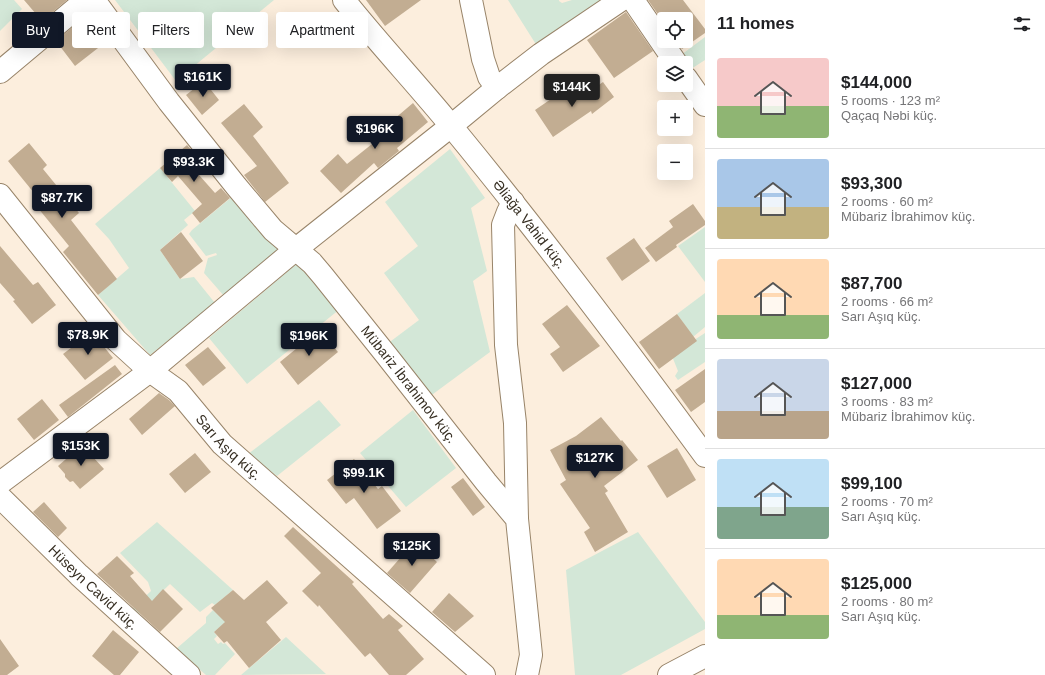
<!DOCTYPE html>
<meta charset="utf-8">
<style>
:root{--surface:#fff;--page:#f6f6f6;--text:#202124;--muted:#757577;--line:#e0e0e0;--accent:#111827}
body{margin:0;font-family:Arial,sans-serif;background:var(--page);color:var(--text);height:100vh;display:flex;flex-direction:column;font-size:15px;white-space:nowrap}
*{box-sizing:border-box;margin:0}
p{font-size:13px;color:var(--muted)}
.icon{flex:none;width:22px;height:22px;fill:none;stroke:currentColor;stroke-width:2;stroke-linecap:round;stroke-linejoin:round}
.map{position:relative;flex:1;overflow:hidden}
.panel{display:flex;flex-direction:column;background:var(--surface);width:340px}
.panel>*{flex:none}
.guide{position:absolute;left:12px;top:12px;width:380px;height:36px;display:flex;gap:8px}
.controls{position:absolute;left:657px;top:12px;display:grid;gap:8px}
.controls a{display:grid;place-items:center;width:36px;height:36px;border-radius:4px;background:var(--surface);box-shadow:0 4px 16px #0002;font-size:20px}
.price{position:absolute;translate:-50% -34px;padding:0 9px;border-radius:4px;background:var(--accent);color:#fff;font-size:13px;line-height:26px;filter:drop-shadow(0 1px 2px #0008)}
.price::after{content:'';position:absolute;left:50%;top:24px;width:12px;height:9px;margin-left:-6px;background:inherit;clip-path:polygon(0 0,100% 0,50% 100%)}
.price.selected{background:#222;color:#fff}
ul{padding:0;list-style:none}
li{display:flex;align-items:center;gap:12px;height:100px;padding:0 12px}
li+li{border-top:1px solid var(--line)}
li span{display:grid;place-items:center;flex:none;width:112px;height:80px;border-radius:4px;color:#555}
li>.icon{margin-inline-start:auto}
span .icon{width:48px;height:48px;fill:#fffc;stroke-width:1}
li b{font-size:17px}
h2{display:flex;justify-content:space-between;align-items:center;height:48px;padding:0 12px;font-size:17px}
.tag{padding:0 14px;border-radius:4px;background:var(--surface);box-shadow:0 4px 16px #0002;font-size:14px;line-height:36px}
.tag.selected{background:var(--accent);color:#fff}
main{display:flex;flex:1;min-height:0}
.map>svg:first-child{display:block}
.green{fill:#d3e7d7}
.building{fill:#c2ad92}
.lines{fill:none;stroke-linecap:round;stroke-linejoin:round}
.minor-casing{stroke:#988469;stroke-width:24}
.minor{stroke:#fff;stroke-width:22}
.labels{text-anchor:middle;stroke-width:4;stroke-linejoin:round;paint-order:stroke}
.street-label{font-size:14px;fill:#362e22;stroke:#fff}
</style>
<main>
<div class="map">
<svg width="705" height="675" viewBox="0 0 705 675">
<rect width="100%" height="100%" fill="#fceedd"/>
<!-- green -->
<path class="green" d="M0 0H14L22 9 0 31Z
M115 0H274L176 81Z
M508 0H559V1L562 3 572 0H600L601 2 537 46Z
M705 37V60L691 69 681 55Z
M450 149 485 198 471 208 487 271 473 281 490 352 429 397 387 344 419 320 384 273 418 246 385 202Z
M160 168 195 211 184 220 188 225 160 250 180 279 194 277 215 303 150 355 98 295 129 268 109 239 95 224Z
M233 196 282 250 224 296 204 273 208 258 217 255 216 253 206 256 189 234 192 230Z
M705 227V282L678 246Z
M300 261 340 309 247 384 209 338Z
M705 293V327L693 337 677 314Z
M705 333V362L678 380 675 376 678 371 672 356 677 351Z
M319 400 341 425 277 476 248 454Z
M413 410 456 468 406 507 360 453Z
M157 522 233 590 215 605 212 603 200 612 170 584 138 615 132 609 151 591 148 582 120 553Z
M638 532 705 622V629L621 675H575L566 570Z
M244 600 260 614 242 608 214 632 217 636 214 639 218 644 221 642 223 644 225 643 235 654 215 675H206L176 649 206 623V617L213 610 222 618Z
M286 637 326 674 241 675Z"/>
<!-- building -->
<path class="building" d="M24 0H67L42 21Z
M366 0H421L385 26Z
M648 0H683L705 29V33L682 49 676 41H686V19H664V23Z
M626 12 653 51 614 78 587 40Z
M87 15 107 41 75 66 56 41Z
M204 81 219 100 202 115 186 95Z
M603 82 614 97 592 114 591 111 553 137 535 110 570 86 579 99Z
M413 103 428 122 397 148 399 151 378 168 374 163 341 193 320 171 338 154 347 164 397 124 393 120Z
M244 104 263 127 253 136 289 183 265 202 244 175 257 166 221 123Z
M29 143 47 165 43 169 79 213 71 220 117 279 98 295 63 252 69 246 38 208 43 204 8 161Z
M187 145 199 159 191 166 215 193 221 188 230 198 200 223 192 213 202 204 178 176 172 182 160 168Z
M693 204 705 221V225L676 245 677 247 656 262 645 248 673 227 669 221Z
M181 232 203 261 180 279 160 250Z
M634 238 650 261 622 281 606 258Z
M0 246 33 285 38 282 56 305 32 324 13 301 15 300 0 283Z
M567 305 600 346 563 372 550 354 560 347 542 324Z
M677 314 697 341 659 369 639 342Z
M319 330 338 352 298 385 280 362Z
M92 332 113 358 85 380 63 354Z
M208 347 226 368 203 386 185 365Z
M115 365 122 374 68 417 59 405Z
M705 369V402L691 412 675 390Z
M159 393 169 400 175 406 142 435 129 419Z
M42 399 59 420 34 440 17 419Z
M601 417 621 441 622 440 638 460 604 486 608 491 605 493 628 532 595 552 584 532 590 528 560 484 566 480 550 450 576 436Z
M82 445 104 469 80 489 73 481 70 482 65 477V474L58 466Z
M677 448 696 480 667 498 647 466Z
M195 453 211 472 185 493 169 474Z
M354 459 378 489 382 486 401 511 377 529 354 498 346 504 327 480Z
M463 478 485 507 473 516 451 487Z
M44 502 67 528 58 537 33 512Z
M293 527 354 582 352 584 383 619 389 614 403 626 398 630 424 659 406 675H389L370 653 365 657 319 605 318 607 302 591 321 573 284 536Z
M415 541 437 562 410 593 387 573Z
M117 556 134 573 130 576 152 601 163 589 183 609 160 632 97 574Z
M267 580 288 603 266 622 281 640 249 668 227 641 224 643 214 632 225 622 211 608 233 590 244 600Z
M449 593 474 616 455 632 432 612Z
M113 630 139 652 120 675H114L92 656Z
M0 639 19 666 7 675H0Z"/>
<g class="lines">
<!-- minor casing -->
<g class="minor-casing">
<g id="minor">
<path id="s1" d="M94 0 169 102 236 186 273 230 312 263 323 276 387 356 486 482 517 519 531 655 527 675"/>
<path id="s2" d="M344 0C379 44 417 84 452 127 540 234 623 344 705 456"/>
<path d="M471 0 483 59 489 77 497 88"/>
<path d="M633 0 676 63"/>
<path d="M0 72 86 0"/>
<path d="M686 78 705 105"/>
<path id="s3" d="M0 195 116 340 150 371 178 391 222 444 484 675"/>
<path d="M513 202 508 212 503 225 506 345 515 423 517 519"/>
<path d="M0 483 150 371 296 249 451 126 497 88 541 54 621 0"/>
<path id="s4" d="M0 497 79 575 189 675"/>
<path d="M669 675 705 656"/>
</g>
</g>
<!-- minor -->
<use href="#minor" class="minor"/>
</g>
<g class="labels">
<!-- street labels -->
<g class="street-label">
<text dy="5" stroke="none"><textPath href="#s2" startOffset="291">Əliağa Vahid küç.</textPath></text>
<text dy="5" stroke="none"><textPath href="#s1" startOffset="498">Mübariz İbrahimov küç.</textPath></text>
<text dy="5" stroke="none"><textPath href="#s3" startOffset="342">Sarı Aşıq küç.</textPath></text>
<text dy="5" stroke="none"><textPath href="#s4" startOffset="130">Hüseyn Cavid küç.</textPath></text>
</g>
</g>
</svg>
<div class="controls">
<a><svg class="icon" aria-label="locate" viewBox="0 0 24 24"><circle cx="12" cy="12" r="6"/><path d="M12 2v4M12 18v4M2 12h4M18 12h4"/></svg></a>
<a><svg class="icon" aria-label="layers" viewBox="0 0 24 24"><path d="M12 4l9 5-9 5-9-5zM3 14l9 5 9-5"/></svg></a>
<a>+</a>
<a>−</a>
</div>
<b class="price" style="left:203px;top:98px">$161K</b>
<b class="price selected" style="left:572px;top:108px">$144K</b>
<b class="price" style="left:375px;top:150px">$196K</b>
<b class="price" style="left:194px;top:183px">$93.3K</b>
<b class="price" style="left:62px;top:219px">$87.7K</b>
<b class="price" style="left:88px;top:356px">$78.9K</b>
<b class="price" style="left:309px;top:357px">$196K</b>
<b class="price" style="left:81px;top:467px">$153K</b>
<b class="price" style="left:595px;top:479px">$127K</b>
<b class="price" style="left:364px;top:494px">$99.1K</b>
<b class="price" style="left:412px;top:567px">$125K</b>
<div class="guide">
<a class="tag selected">Buy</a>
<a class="tag">Rent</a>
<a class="tag">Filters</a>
<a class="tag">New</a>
<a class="tag">Apartment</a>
</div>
</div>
<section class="panel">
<h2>11 homes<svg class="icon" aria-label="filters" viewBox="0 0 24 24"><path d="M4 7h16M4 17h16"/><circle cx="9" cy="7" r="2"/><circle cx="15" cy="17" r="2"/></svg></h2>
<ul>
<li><span style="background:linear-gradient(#f6c9c9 60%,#8fb573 0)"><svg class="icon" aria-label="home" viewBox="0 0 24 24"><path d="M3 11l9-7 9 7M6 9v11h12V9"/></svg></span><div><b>$144,000</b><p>5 rooms · 123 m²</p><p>Qaçaq Nəbi küç.</p></div></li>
<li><span style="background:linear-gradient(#a9c7e8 60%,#c2b280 0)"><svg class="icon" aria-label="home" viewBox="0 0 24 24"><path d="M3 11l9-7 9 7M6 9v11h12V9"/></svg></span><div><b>$93,300</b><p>2 rooms · 60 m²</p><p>Mübariz İbrahimov küç.</p></div></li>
<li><span style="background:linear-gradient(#ffd9b3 70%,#8fb573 0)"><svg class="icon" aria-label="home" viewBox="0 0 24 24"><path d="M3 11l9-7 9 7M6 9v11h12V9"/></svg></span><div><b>$87,700</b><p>2 rooms · 66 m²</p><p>Sarı Aşıq küç.</p></div></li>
<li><span style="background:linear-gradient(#c9d6e8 65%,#b9a48a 0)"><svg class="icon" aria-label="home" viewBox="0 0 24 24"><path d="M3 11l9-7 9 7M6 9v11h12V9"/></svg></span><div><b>$127,000</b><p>3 rooms · 83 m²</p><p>Mübariz İbrahimov küç.</p></div></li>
<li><span style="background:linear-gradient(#bfe0f5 60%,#7fa58c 0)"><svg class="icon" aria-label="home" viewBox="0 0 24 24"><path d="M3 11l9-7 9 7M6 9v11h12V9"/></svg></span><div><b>$99,100</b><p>2 rooms · 70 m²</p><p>Sarı Aşıq küç.</p></div></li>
<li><span style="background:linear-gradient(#ffd9b3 70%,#8fb573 0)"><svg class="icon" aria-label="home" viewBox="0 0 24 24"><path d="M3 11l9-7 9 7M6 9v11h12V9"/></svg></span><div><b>$125,000</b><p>2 rooms · 80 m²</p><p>Sarı Aşıq küç.</p></div></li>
</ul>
</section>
</main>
